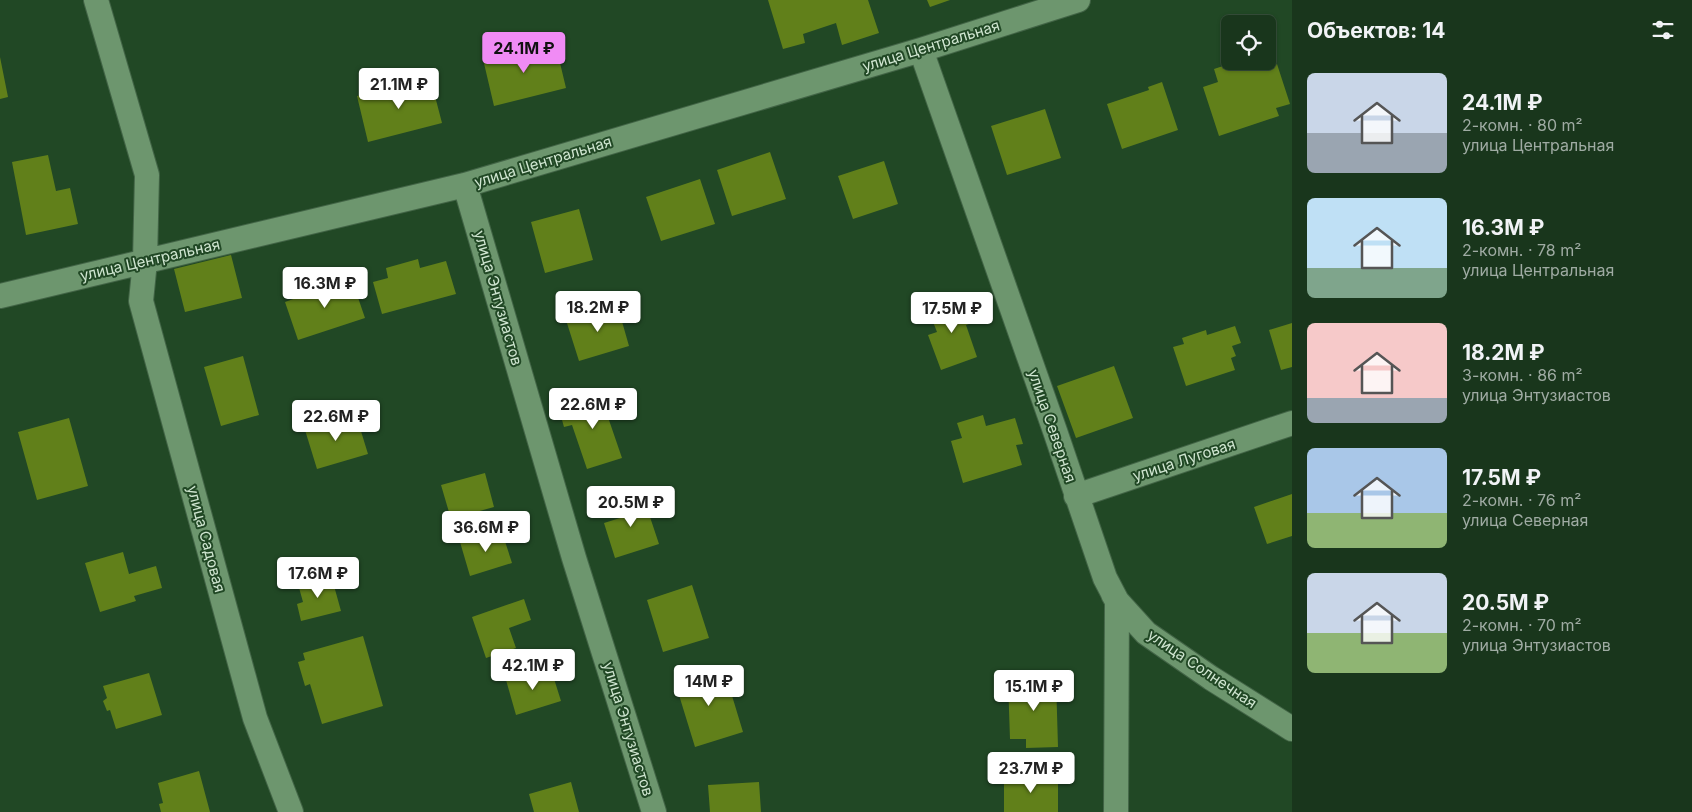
<!DOCTYPE html>
<html lang="ru">
<meta charset="utf-8">
<style>
:root{--surface:#19361c;--page:#223e25;--text:#f1f3f6;--muted:#9faba3;--line:#37503b;--accent:#f08bf5}
body{margin:0;font-family:Inter,sans-serif;background:var(--page);color:var(--text);height:100vh;display:flex;flex-direction:column;font-size:19px;white-space:nowrap}
*{box-sizing:border-box;margin:0}
p{font-size:16px;color:var(--muted)}
.icon{flex:none;width:28px;height:28px;fill:none;stroke:currentColor;stroke-width:2;stroke-linecap:round;stroke-linejoin:round}
.map{position:relative;flex:1;overflow:hidden}
.sheet{display:flex;flex-direction:column;background:var(--surface);width:400px}
.sheet>*{flex:none}
.controls{position:absolute;left:1221px;top:15px;display:grid;gap:10px}
.controls a{display:grid;place-items:center;width:55px;height:55px;border-radius:8px;background:var(--surface);box-shadow:0 1px 4px #0004,0 0 0 1px var(--line);font-size:25px}
.price{position:absolute;translate:-50% -42px;padding:0 11px;border-radius:5px;background:#fff;color:#222;font-size:16px;line-height:32px;filter:drop-shadow(0 1px 2px #0008)}
.price::after{content:'';position:absolute;left:50%;top:30px;width:15px;height:11px;margin-left:-8px;background:inherit;clip-path:polygon(0 0,100% 0,50% 100%)}
.price.on{background:var(--accent);color:#111}
ul{padding:0;list-style:none}
li{display:flex;align-items:center;gap:15px;height:125px;padding:0 15px}
li span{display:grid;place-items:center;flex:none;width:140px;height:100px;border-radius:8px;color:#555}
li>.icon{margin-inline-start:auto}
span .icon{width:60px;height:60px;fill:#fffc;stroke-width:1}
li b{font-size:21px}
h2{display:flex;justify-content:space-between;align-items:center;height:60px;padding:0 15px;font-size:21px}
main{display:flex;flex:1;min-height:0}
.map>svg:first-child{display:block}
.building{fill:#61801a}
.lines{fill:none;stroke-linecap:round;stroke-linejoin:round}
.minor-casing{stroke:#426446;stroke-width:26}
.minor{stroke:#6d966e;stroke-width:24}
.labels{text-anchor:middle;stroke-width:4;stroke-linejoin:round;paint-order:stroke}
.street-label{font-size:15px;fill:#d0e6d1;stroke:#214825}
</style>
<main>
<div class="map">
<svg width="1292" height="812" viewBox="0 0 1292 812">
<rect width="100%" height="100%" fill="#214825"/>
<!-- building -->
<path class="building" d="M768 0H868L879 33 842 45 836 23 803 34 805 43 783 49Z
M927 0H950L930 7Z
M555 42 566 88 494 106 483 59Z
M0 57 8 97 0 99Z
M1238 61H1243L1246 71 1263 66 1264 68 1277 64 1290 104 1276 108 1279 116 1219 136 1203 87 1218 82 1214 69Z
M430 77 442 123 368 142 357 96Z
M1162 82 1178 130 1122 149 1107 104 1149 90 1148 87Z
M1045 109 1061 158 1007 175 991 126Z
M770 152 786 199 732 216 717 170Z
M48 155 56 191 70 188 78 224 26 235 12 162Z
M884 161 898 204 853 219 838 176Z
M700 179 715 224 661 241 646 197Z
M579 209 593 260 545 273 531 222Z
M231 255 242 298 185 312 174 269Z
M418 259 420 268 446 261 456 294 382 314 373 282 388 278 386 268Z
M352 280 365 318 298 340 285 302 307 294 305 288 328 281 330 287Z
M963 297 972 323 966 325 977 357 941 370 928 335 937 332 928 309Z
M617 304 629 346 579 361 566 320Z
M1292 323V367L1281 370 1269 330Z
M1235 326 1241 343 1232 346 1236 356 1231 358 1235 370 1186 386 1173 347 1184 344 1182 338 1206 330 1207 335Z
M243 356 259 415 221 426 204 367Z
M1114 366 1133 418 1076 438 1057 386Z
M599 391 622 458 587 469 572 425 564 427 560 413 575 408 572 400Z
M356 415 368 454 317 469 305 430Z
M983 415 986 426 1015 418 1023 444 1016 445 1022 465 963 483 951 441 962 438 957 423Z
M69 418 88 486 37 500 18 432Z
M485 473 494 507 451 519 441 485Z
M1292 494V536L1267 544 1254 507Z
M638 495 643 510 647 508 659 544 615 558 604 523 620 518 615 502Z
M501 529 512 563 470 576 460 542Z
M123 552 129 574 156 566 162 588 134 596 136 601 100 612 85 563Z
M331 575 341 611 301 621 297 604 303 602 298 584Z
M692 585 709 638 663 652 647 600Z
M524 599 531 620 509 628 516 648 486 658 472 617Z
M363 636 383 706 322 724 310 684 305 686 298 662 305 660 303 653Z
M550 666 561 701 516 715 506 680Z
M723 666 743 732 695 747 675 682Z
M149 673 162 715 116 729 110 710 107 711 103 701 107 698 103 686Z
M1056 679 1058 747 1026 748V739H1010L1008 680Z
M199 771 210 812H161L159 804 163 803 158 783Z
M1058 775V812H1004V776Z
M571 782 579 812H534L529 794Z
M759 782 761 812H710L708 785Z"/>
<g class="lines">
<!-- minor casing -->
<g class="minor-casing">
<path id="minor" d="M96 0 147 175 145 261 141 301 255 718 291 812
M921 50 1055 431 1105 578 1117 601 1146 633 1211 678 1292 729
M465 185 574 558 654 812
M0 296 465 185 921 50 1078 0
M1076 496 1292 423
M1113 594 1117 601 1116 812"/>
</g>
<!-- minor -->
<use href="#minor" class="minor"/>
</g>
<g class="labels">
<!-- street labels -->
<g class="street-label">
<text transform="translate(931 46) rotate(-17)" y="5">улица Центральная</text>
<text transform="translate(543 162) rotate(-17)" y="5">улица Центральная</text>
<text transform="translate(150 260) rotate(-13)" y="5">улица Центральная</text>
<text transform="translate(498 298) rotate(74)" y="5">улица Энтузиастов</text>
<text transform="translate(1052 426) rotate(71)" y="5">улица Северная</text>
<text transform="translate(1184 460) rotate(-18)" y="5">улица Луговая</text>
<text transform="translate(206 539) rotate(75)" y="5">улица Садовая</text>
<text transform="translate(1202 669) rotate(34)" y="5">улица Солнечная</text>
<text transform="translate(628 729) rotate(73)" y="5">улица Энтузиастов</text>
</g>
</g>
</svg>
<div class="controls">
<a><svg class="icon" aria-label="locate" viewBox="0 0 24 24"><circle cx="12" cy="12" r="6"/><path d="M12 2v4M12 18v4M2 12h4M18 12h4"/></svg></a>
</div>
<b class="price on" style="left:524px;top:74px">24.1M ₽</b>
<b class="price" style="left:399px;top:110px">21.1M ₽</b>
<b class="price" style="left:325px;top:309px">16.3M ₽</b>
<b class="price" style="left:598px;top:333px">18.2M ₽</b>
<b class="price" style="left:952px;top:334px">17.5M ₽</b>
<b class="price" style="left:593px;top:430px">22.6M ₽</b>
<b class="price" style="left:336px;top:442px">22.6M ₽</b>
<b class="price" style="left:631px;top:528px">20.5M ₽</b>
<b class="price" style="left:486px;top:553px">36.6M ₽</b>
<b class="price" style="left:318px;top:599px">17.6M ₽</b>
<b class="price" style="left:533px;top:691px">42.1M ₽</b>
<b class="price" style="left:709px;top:707px">14M ₽</b>
<b class="price" style="left:1034px;top:712px">15.1M ₽</b>
<b class="price" style="left:1031px;top:794px">23.7M ₽</b>
</div>
<section class="sheet">
<h2>Объектов: 14<svg class="icon" aria-label="filters" viewBox="0 0 24 24"><path d="M4 7h16M4 17h16"/><circle cx="9" cy="7" r="2"/><circle cx="15" cy="17" r="2"/></svg></h2>
<ul>
<li><span style="background:linear-gradient(#c9d6e8 60%,#9aa5b1 0)"><svg class="icon" aria-label="home" viewBox="0 0 24 24"><path d="M3 11l9-7 9 7M6 9v11h12V9"/></svg></span><div><b>24.1M ₽</b><p>2-комн. · 80 m²</p><p>улица Центральная</p></div></li>
<li><span style="background:linear-gradient(#bfe0f5 70%,#7fa58c 0)"><svg class="icon" aria-label="home" viewBox="0 0 24 24"><path d="M3 11l9-7 9 7M6 9v11h12V9"/></svg></span><div><b>16.3M ₽</b><p>2-комн. · 78 m²</p><p>улица Центральная</p></div></li>
<li><span style="background:linear-gradient(#f6c9c9 75%,#9aa5b1 0)"><svg class="icon" aria-label="home" viewBox="0 0 24 24"><path d="M3 11l9-7 9 7M6 9v11h12V9"/></svg></span><div><b>18.2M ₽</b><p>3-комн. · 86 m²</p><p>улица Энтузиастов</p></div></li>
<li><span style="background:linear-gradient(#a9c7e8 65%,#8fb573 0)"><svg class="icon" aria-label="home" viewBox="0 0 24 24"><path d="M3 11l9-7 9 7M6 9v11h12V9"/></svg></span><div><b>17.5M ₽</b><p>2-комн. · 76 m²</p><p>улица Северная</p></div></li>
<li><span style="background:linear-gradient(#c9d6e8 60%,#8fb573 0)"><svg class="icon" aria-label="home" viewBox="0 0 24 24"><path d="M3 11l9-7 9 7M6 9v11h12V9"/></svg></span><div><b>20.5M ₽</b><p>2-комн. · 70 m²</p><p>улица Энтузиастов</p></div></li>
</ul>
</section>
</main>
